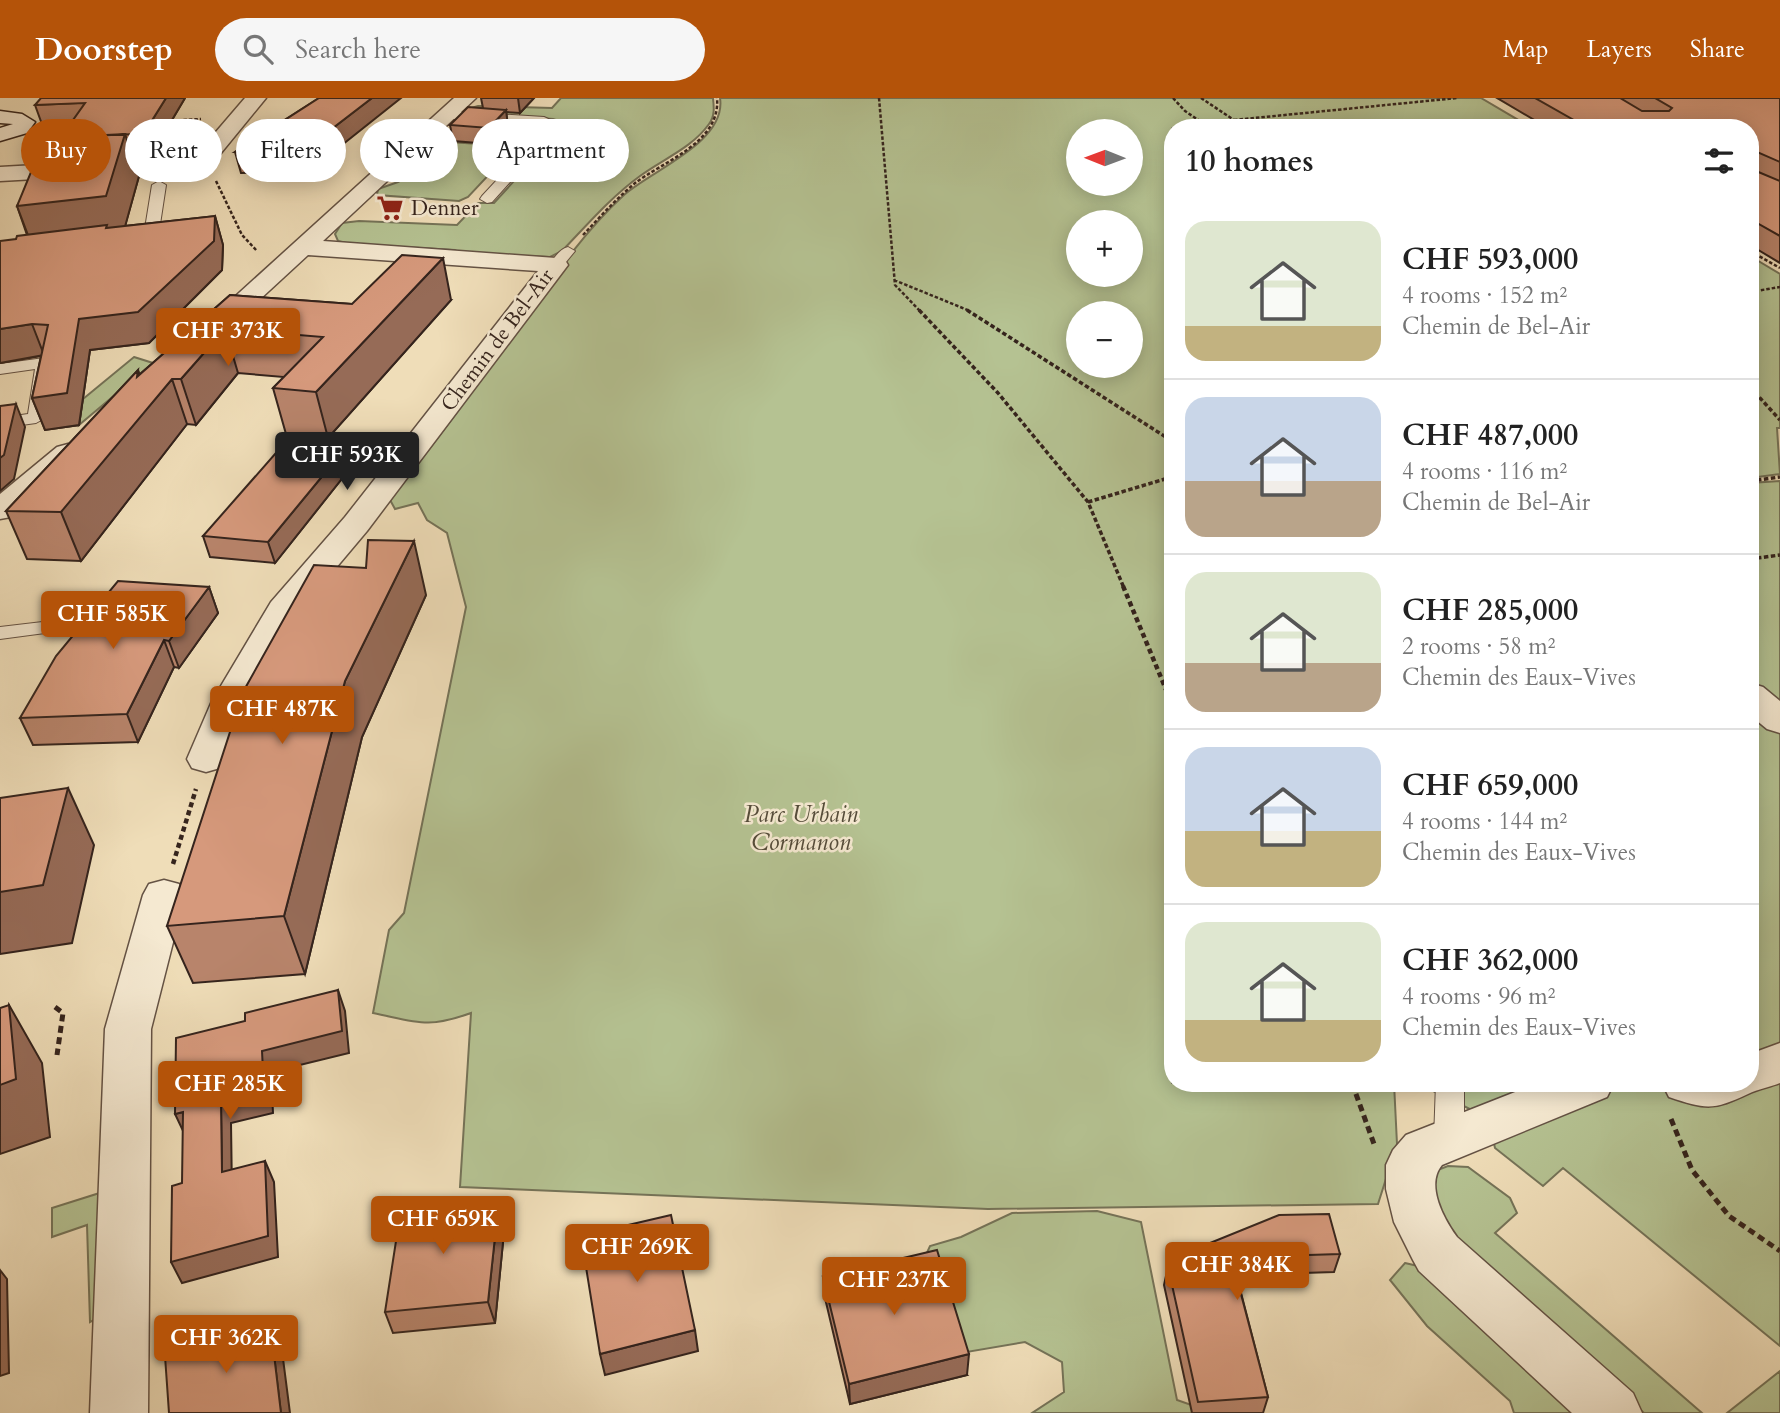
<!DOCTYPE html>
<meta charset="utf-8">
<style>
:root{--surface:#fff;--page:#f6f6f6;--text:#222;--muted:#767676;--line:#e0e0e0;--accent:#b45309}
body{margin:0;font-family:Cardo,serif;background:var(--page);color:var(--text);height:100vh;display:flex;flex-direction:column;font-size:26px;white-space:nowrap}
*{box-sizing:border-box;margin:0}
p{font-size:23px;color:var(--muted)}
.icon{flex:none;width:38px;height:38px;fill:none;stroke:currentColor;stroke-width:2;stroke-linecap:round;stroke-linejoin:round}
.map{position:relative;flex:1;overflow:hidden}
.panel{position:absolute;left:1164px;top:21px;width:595px;height:973px;display:flex;flex-direction:column;background:var(--surface);border-radius:28px;box-shadow:0 4px 18px #0003}
.panel>*{flex:none}
.hud{position:absolute;left:21px;top:21px;width:665px;height:63px;display:flex;gap:14px}
.needle{width:46px;rotate:271deg}
.tools{position:absolute;left:1066px;top:21px;display:grid;gap:14px}
.tools a{display:grid;place-items:center;width:77px;height:77px;border-radius:50%;background:var(--surface);box-shadow:0 4px 18px #0003;font-size:35px}
.price{position:absolute;translate:-50% -60px;padding:0 16px;border-radius:7px;background:var(--accent);color:#fff;font-size:23px;line-height:46px;filter:drop-shadow(0 2px 4px #0008)}
.price::after{content:'';position:absolute;left:50%;top:42px;width:21px;height:16px;margin-left:-10px;background:inherit;clip-path:polygon(0 0,100% 0,50% 100%)}
.price.selected{background:#222;color:#fff}
ul{padding:0;list-style:none}
li{display:flex;align-items:center;gap:21px;height:175px;padding:0 21px}
li+li{border-top:2px solid var(--line)}
li span{display:grid;place-items:center;flex:none;width:196px;height:140px;border-radius:21px;color:#555}
li>.icon{margin-inline-start:auto}
span .icon{width:84px;height:84px;fill:#fffc;stroke-width:1}
li b{font-size:30px}
h2{display:flex;justify-content:space-between;align-items:center;height:84px;padding:0 21px;font-size:30px}
.chip{padding:0 24px;border-radius:32px;background:var(--surface);box-shadow:0 4px 18px #0003;font-size:24px;line-height:63px}
.chip.selected{background:var(--accent);color:#fff}
header{display:flex;align-items:center;gap:42px;box-sizing:border-box;height:98px;padding:0 35px;background:var(--accent);color:#fff}
header strong{font-size:33px}
nav{display:flex;gap:38px;margin-inline-start:auto;font-size:24px}
.search{width:490px;height:63px;background:var(--page);display:flex;align-items:center;gap:18px;box-sizing:border-box;padding:0 24px;border-radius:38px;color:var(--muted);font-size:26px}
.map>svg:first-child{display:block}
.green{fill:#b5c292;stroke:#757358;stroke-width:2;fill-rule:evenodd}
.lines{fill:none;stroke-linecap:round;stroke-linejoin:round}
.service-casing{stroke:#645244;stroke-width:2}
.minor-casing{stroke:#645244;stroke-width:3}
.secondary-casing{stroke:#35241d;stroke-width:3}
.path-far3{stroke:#35241d;stroke-width:2.5;stroke-dasharray:3.5 2;stroke-linecap:butt}
.path-far2{stroke:#35241d;stroke-width:3.5;stroke-dasharray:4.5 2.5;stroke-linecap:butt}
.path-far1{stroke:#35241d;stroke-width:4.5;stroke-dasharray:5 3.5;stroke-linecap:butt}
.path{stroke:#35241d;stroke-width:5;stroke-dasharray:7 4.5;stroke-linecap:butt}
.service{fill:#f5e9d1;fill-rule:evenodd}
.minor{fill:#f5e9d1;fill-rule:evenodd}
.secondary{fill:#f5e9d1;fill-rule:evenodd}
.wall{fill:#b8846b;stroke:#35241d;stroke-width:2}
.shaded-wall{fill:#966b57;stroke:#35241d;stroke-width:2}
.building{fill:#d6997c;stroke:#35241d;stroke-width:2}
.labels{text-anchor:middle;stroke-width:5;stroke-linejoin:round;paint-order:stroke}
.far-poi-label{font-size:21px;fill:#35241d;stroke:#f5e9d1;text-anchor:start}
.far-street-label{font-size:21px;fill:#35241d;stroke:#f5e9d1}
.park-label{font-size:24px;font-style:italic;fill:#554c3a;stroke:#f5e9d1}
</style>
<header>
<strong>Doorstep</strong>
<div class="search"><svg class="icon" aria-label="search" viewBox="0 0 24 24"><circle cx="10" cy="10" r="6"/><path d="M15 15l6 6"/></svg>Search here</div>
<nav><a>Map</a><a>Layers</a><a>Share</a></nav>
</header>
<div class="map">
<svg width="1780" height="1315" viewBox="0 0 1780 1315">
<rect width="100%" height="100%" fill="#efddb8"/>
<filter id="stains"><feTurbulence type="fractalNoise" baseFrequency=".00286" numOctaves="4"/><feColorMatrix values="0 0 0 0 .2 0 0 0 0 .09 0 0 0 0 .02 0 0 0 .5 -.17"/></filter>
<radialGradient id="worn" r=".72"><stop offset=".6" stop-color="#630" stop-opacity="0"/><stop offset="1" stop-color="#630" stop-opacity=".3"/></radialGradient>
<!-- green -->
<path class="green" d="M561 0H713C714 9 715 18 709 26 692 50 663 61 640 78 611 99 587 127 562 153L550 159 460 155 455 152 350 146 338 143 335 136 342 125 359 123 457 127 478 105H494L564 28 562 24 553 21 463 15 464 12 478 8 552 10Z
M720 0H1481L1532 30H1172V985H1394L1397 1046 1378 1106 988 1111 460 1089 471 915C427 931 417 924 373 915L389 832 404 815 466 509 447 435 427 422 418 405 395 411 389 400C401 384 415 370 426 355 454 320 479 283 505 247 542 196 578 139 624 97 652 72 727 44 720 0ZM1078 33H1130V86H1078ZM1078 124H1130V177H1078ZM1078 215H1130V268H1078Z
M449 44 510 48 506 52H512L468 99 459 103 377 97 378 91 398 84 417 73 413 68 434 60Z
M1750 158 1780 176V330H1777L1780 376 1750 380Z
M134 259 153 265 79 327 83 301Z
M1780 383V1248L1563 1070 1543 1088 1495 1050 1488 1020 1417 985H1750V385Z
M1448 1068 1468 1069 1510 1100 1517 1115 1495 1135 1702 1315H1644L1463 1153 1434 1113 1435 1073Z
M106 1093 99 1219 90 1224 87 1127 52 1139V1110Z
M1097 1113 1141 1124 1177 1302 1214 1315H1032L1064 1294 1062 1264 1025 1244 961 1255 924 1161 930 1148 961 1139 1012 1115Z
M1405 1165 1435 1172 1582 1315H1514L1510 1303 1427 1228 1390 1182Z
M1780 1273V1315H1727Z"/>
<g class="lines">
<!-- service casing -->
<g class="service-casing">
<path id="service" d="M447 13 544 19 561 27 492 104 487 105 480 101 482 98 547 28 443 20V14Z
M159 83 166 87 157 146 150 150H137V144L143 143 152 87Z
M568 149 575 153 561 170H551L549 167C554 160 560 151 568 149Z
M44 260 52 265 45 320 36 325 0 330V320L28 316 35 271 0 276V266Z
M68 521 75 523 78 527 75 531 0 541V529Z
M1436 985H1464V1042L1459 1051 1449 1054 1439 1051 1434 1042Z"/>
</g>
<!-- minor casing -->
<g class="minor-casing">
<path id="minor" d="M245 0H266L212 66 180 73 0 83V69L180 59 197 56Z
M454 0H476L323 143 556 160 565 162 568 167 367 433 298 515 248 603 220 670 206 674 192 670 187 661 212 603 271 504 345 419 538 173 308 157 218 240 209 242 200 240 196 234Z
M68 346 79 349 83 355 79 361 11 419 0 421V396L57 349Z
M1750 585 1763 589 1780 603V635L1767 631 1750 617Z
M164 782 179 786 185 797 151 931 148 1315H90L105 931 143 797 149 786Z
M1780 945V985C1770 989 1758 991 1748 996 1714 1012 1707 1012 1669 999L1662 985H1750V956Z
M1538 985H1614L1607 999 1442 1067C1425 1087 1444 1121 1457 1139L1633 1295 1642 1315H1572L1419 1173 1413 1162 1394 1124 1386 1091V1067L1393 1052 1406 1037Z"/>
</g>
<!-- secondary casing -->
<g class="secondary-casing">
<path id="secondary" d="M0 13 22 16 35 24 27 35 0 43V30L13 26 0 25Z"/>
</g>
<!-- path-far3 -->
<path class="path-far3" d="M879 0 895 187 920 213
M1173 0 1185 13 1210 30
M1201 0 1246 30
M1234 22 1457 0
M162 30 178 29
M171 40 183 22 201 21
M216 83 242 137 257 153
M583 137C599 120 615 102 634 86 663 63 721 45 717 0
M1750 153 1780 170
M894 182 970 213
M1750 194 1780 189"/>
<!-- path-far2 -->
<path class="path-far2" d="M919 212 998 295 1088 404 1124 490
M967 212 1172 343
M1750 289 1780 322
M1750 383 1780 379
M1088 404 1165 381 1172 383
M1750 461 1780 457"/>
<!-- path-far1 -->
<path class="path-far1" d="M1123 488 1172 606
M173 766 196 691"/>
<!-- path -->
<path class="path" d="M55 909 63 915 57 957
M1352 985 1374 1046
M1671 1021 1692 1072 1729 1118 1780 1153"/>
<!-- service -->
<use href="#service" class="service"/>
<!-- minor -->
<use href="#minor" class="minor"/>
<!-- secondary -->
<use href="#secondary" class="secondary"/>
</g>
<!-- wall -->
<path class="wall" d="M185 0 153 54H145L144 58 133 59 139 78 125 128 215 118 223 147 222 172 149 245 90 252 79 327 45 332 32 300 41 258 0 265 16 141 27 137 17 108 68 28 43 29 35 7Z
M319 0 308 74 241 75 235 54Z
M481 0H534L520 15 506 14 508 28 491 46 453 43 450 27 483 10Z
M1497 0H1780V165L1750 147V30H1548Z
M230 197 352 206 451 202 328 340 286 336 273 290 284 279 238 275 196 327 187 326 81 463 27 461 6 413 138 272 139 277Z
M348 373 275 465 210 459 203 438Z
M209 489 218 515 179 570 174 569 138 644 33 647 20 620Z
M426 497 362 639 305 876 193 885 167 828Z
M505 1124 495 1225 393 1235 385 1214Z
M1210 1145 1340 1156 1334 1174 1271 1176 1240 1191 1268 1299 1263 1315H1192L1164 1187 1168 1169 1208 1167 1206 1163Z
M823 1179 967 1277 850 1306 825 1200Z"/>
<!-- shaded-wall -->
<path class="shaded-wall" d="M166 0H185L153 54 146 32Z
M372 0H401L308 74 303 53Z
M518 0H534L520 15Z
M506 12 508 28 491 46 489 30Z
M138 32 145 54 144 58 137 36Z
M125 36 139 78 121 143 34 153 17 108Z
M215 118 223 147 222 172 149 245 90 252 79 327 45 332 32 300 79 221Z
M443 160 451 202 328 340 316 294Z
M32 226 44 257 0 265V231Z
M225 231 238 275 196 327 181 281Z
M138 272 150 307 172 281 187 326 81 463 61 414 137 279Z
M16 306 25 329 14 381 0 393V360Z
M343 353 348 373 275 465 268 444Z
M414 443 426 497 362 639 305 876 284 818 345 583Z
M209 489 218 515 179 570 169 543Z
M164 542 174 569 138 644 127 616Z
M68 690 94 747 72 845 0 856V794Z
M338 892 345 913 349 955 271 974 273 1015 231 1025 232 1096 222 1074 221 1004 262 953Z
M9 907 42 965 50 1039 0 1056V987Z
M183 1014 185 1037 175 1016Z
M265 1063 274 1084 278 1159 182 1185 171 1164Z
M499 1102 505 1124 495 1225 488 1204Z
M1276 1158 1271 1176 1231 1195 1236 1177Z
M0 1172 7 1181 9 1275 0 1278Z
M270 1223 281 1245 290 1315H281Z
M695 1232 698 1253 605 1277 600 1256Z
M969 1256 967 1277 850 1306 849 1286Z"/>
<!-- building -->
<path class="building" d="M41 0H166L146 32H138L137 36 61 39 85 5 35 7Z
M319 0H372L303 53 235 54Z
M1535 0H1620L1642 13H1669L1672 10 1655 0H1780V64L1755 53 1756 73 1780 83V138L1750 121V30H1588Z
M468 9 506 12 489 30 450 27Z
M125 36 106 98 17 108 45 40Z
M215 118 214 143 138 214 79 221 67 295 32 300 48 227 32 226 0 231V143L16 141 17 138 107 127 106 130Z
M402 157 443 160 316 294 273 290 323 239 225 231 181 281H172L61 414 6 413 138 272 137 279 230 197 352 206Z
M16 306 4 357 0 360V308Z
M282 348 343 353 268 444 203 438Z
M368 442 414 443 345 583 284 818 167 828 243 594 314 467 366 470Z
M118 483 209 489 169 543 164 542 127 616 20 620 56 558Z
M68 690 43 787 0 794V700Z
M338 892 342 933 262 953 264 993 221 1004 222 1074 265 1063 268 1138 171 1164 172 1088 182 1085 183 1014 175 1016 176 940 245 923V915Z
M9 907 16 981 0 987V910Z
M499 1102 488 1204 385 1214 401 1111Z
M1329 1116 1340 1156 1276 1158 1236 1177 1268 1299 1198 1304 1168 1169 1224 1166 1210 1145 1279 1117Z
M671 1117 695 1232 600 1256 581 1138Z
M937 1152 969 1256 849 1286 823 1179Z
M270 1223 281 1315H169L165 1258Z"/>
<!-- icons -->
<defs>
<g id="supermarket-bare" transform="scale(2.1)"><path d="M-6-5.5h2.5l.6 2H6L4.5 2H-2.5L-4.4-4H-6ZM-1.5 3.2a1.3 1.3 0 1 0 .1 0ZM3 3.2a1.3 1.3 0 1 0 .1 0Z" fill="#8f2418" stroke="#f5e9d1" stroke-width="2.5" paint-order="stroke"/></g>
</defs>
<g fill-rule="evenodd">
<use href="#supermarket-bare" x="390" y="110"/>
</g>
<g class="labels">
<!-- far-poi labels -->
<g class="far-poi-label">
<text x="411" y="117">Denner</text>
</g>
<!-- far-street labels -->
<g class="far-street-label">
<text transform="translate(497 242) rotate(-53)" y="7">Chemin de Bel-Air</text>
</g>
<!-- park labels -->
<g class="park-label">
<text x="801" y="724">Parc Urbain<tspan x="801" dy="28">Cormanon</tspan></text>
</g>
</g>
<rect width="100%" height="100%" filter="url(#stains)"/>
<rect width="100%" height="100%" fill="url(#worn)"/>
</svg>
<div class="tools">
<a><svg class="needle" viewBox="-14 -14 28 28"><path d="M0-13l5 13h-10z" fill="#e53935"/><path d="M0 13l5-13h-10z" fill="#767676"/></svg></a>
<a>+</a>
<a>−</a>
</div>
<b class="price" style="left:228px;top:270px">CHF 373K</b>
<b class="price selected" style="left:347px;top:394px">CHF 593K</b>
<b class="price" style="left:113px;top:553px">CHF 585K</b>
<b class="price" style="left:282px;top:648px">CHF 487K</b>
<b class="price" style="left:230px;top:1023px">CHF 285K</b>
<b class="price" style="left:443px;top:1158px">CHF 659K</b>
<b class="price" style="left:637px;top:1186px">CHF 269K</b>
<b class="price" style="left:1237px;top:1204px">CHF 384K</b>
<b class="price" style="left:894px;top:1219px">CHF 237K</b>
<b class="price" style="left:226px;top:1277px">CHF 362K</b>
<div class="hud">
<a class="chip selected">Buy</a>
<a class="chip">Rent</a>
<a class="chip">Filters</a>
<a class="chip">New</a>
<a class="chip">Apartment</a>
</div>
<section class="panel">
<h2>10 homes<svg class="icon" aria-label="filters" viewBox="0 0 24 24"><path d="M4 7h16M4 17h16"/><circle cx="9" cy="7" r="2"/><circle cx="15" cy="17" r="2"/></svg></h2>
<ul>
<li><span style="background:linear-gradient(#dfe7d0 75%,#c2b280 0)"><svg class="icon" aria-label="home" viewBox="0 0 24 24"><path d="M3 11l9-7 9 7M6 9v11h12V9"/></svg></span><div><b>CHF 593,000</b><p>4 rooms · 152 m²</p><p>Chemin de Bel-Air</p></div></li>
<li><span style="background:linear-gradient(#c9d6e8 60%,#b9a48a 0)"><svg class="icon" aria-label="home" viewBox="0 0 24 24"><path d="M3 11l9-7 9 7M6 9v11h12V9"/></svg></span><div><b>CHF 487,000</b><p>4 rooms · 116 m²</p><p>Chemin de Bel-Air</p></div></li>
<li><span style="background:linear-gradient(#dfe7d0 65%,#b9a48a 0)"><svg class="icon" aria-label="home" viewBox="0 0 24 24"><path d="M3 11l9-7 9 7M6 9v11h12V9"/></svg></span><div><b>CHF 285,000</b><p>2 rooms · 58 m²</p><p>Chemin des Eaux-Vives</p></div></li>
<li><span style="background:linear-gradient(#c9d6e8 60%,#c2b280 0)"><svg class="icon" aria-label="home" viewBox="0 0 24 24"><path d="M3 11l9-7 9 7M6 9v11h12V9"/></svg></span><div><b>CHF 659,000</b><p>4 rooms · 144 m²</p><p>Chemin des Eaux-Vives</p></div></li>
<li><span style="background:linear-gradient(#dfe7d0 70%,#c2b280 0)"><svg class="icon" aria-label="home" viewBox="0 0 24 24"><path d="M3 11l9-7 9 7M6 9v11h12V9"/></svg></span><div><b>CHF 362,000</b><p>4 rooms · 96 m²</p><p>Chemin des Eaux-Vives</p></div></li>
</ul>
</section>
</div>
